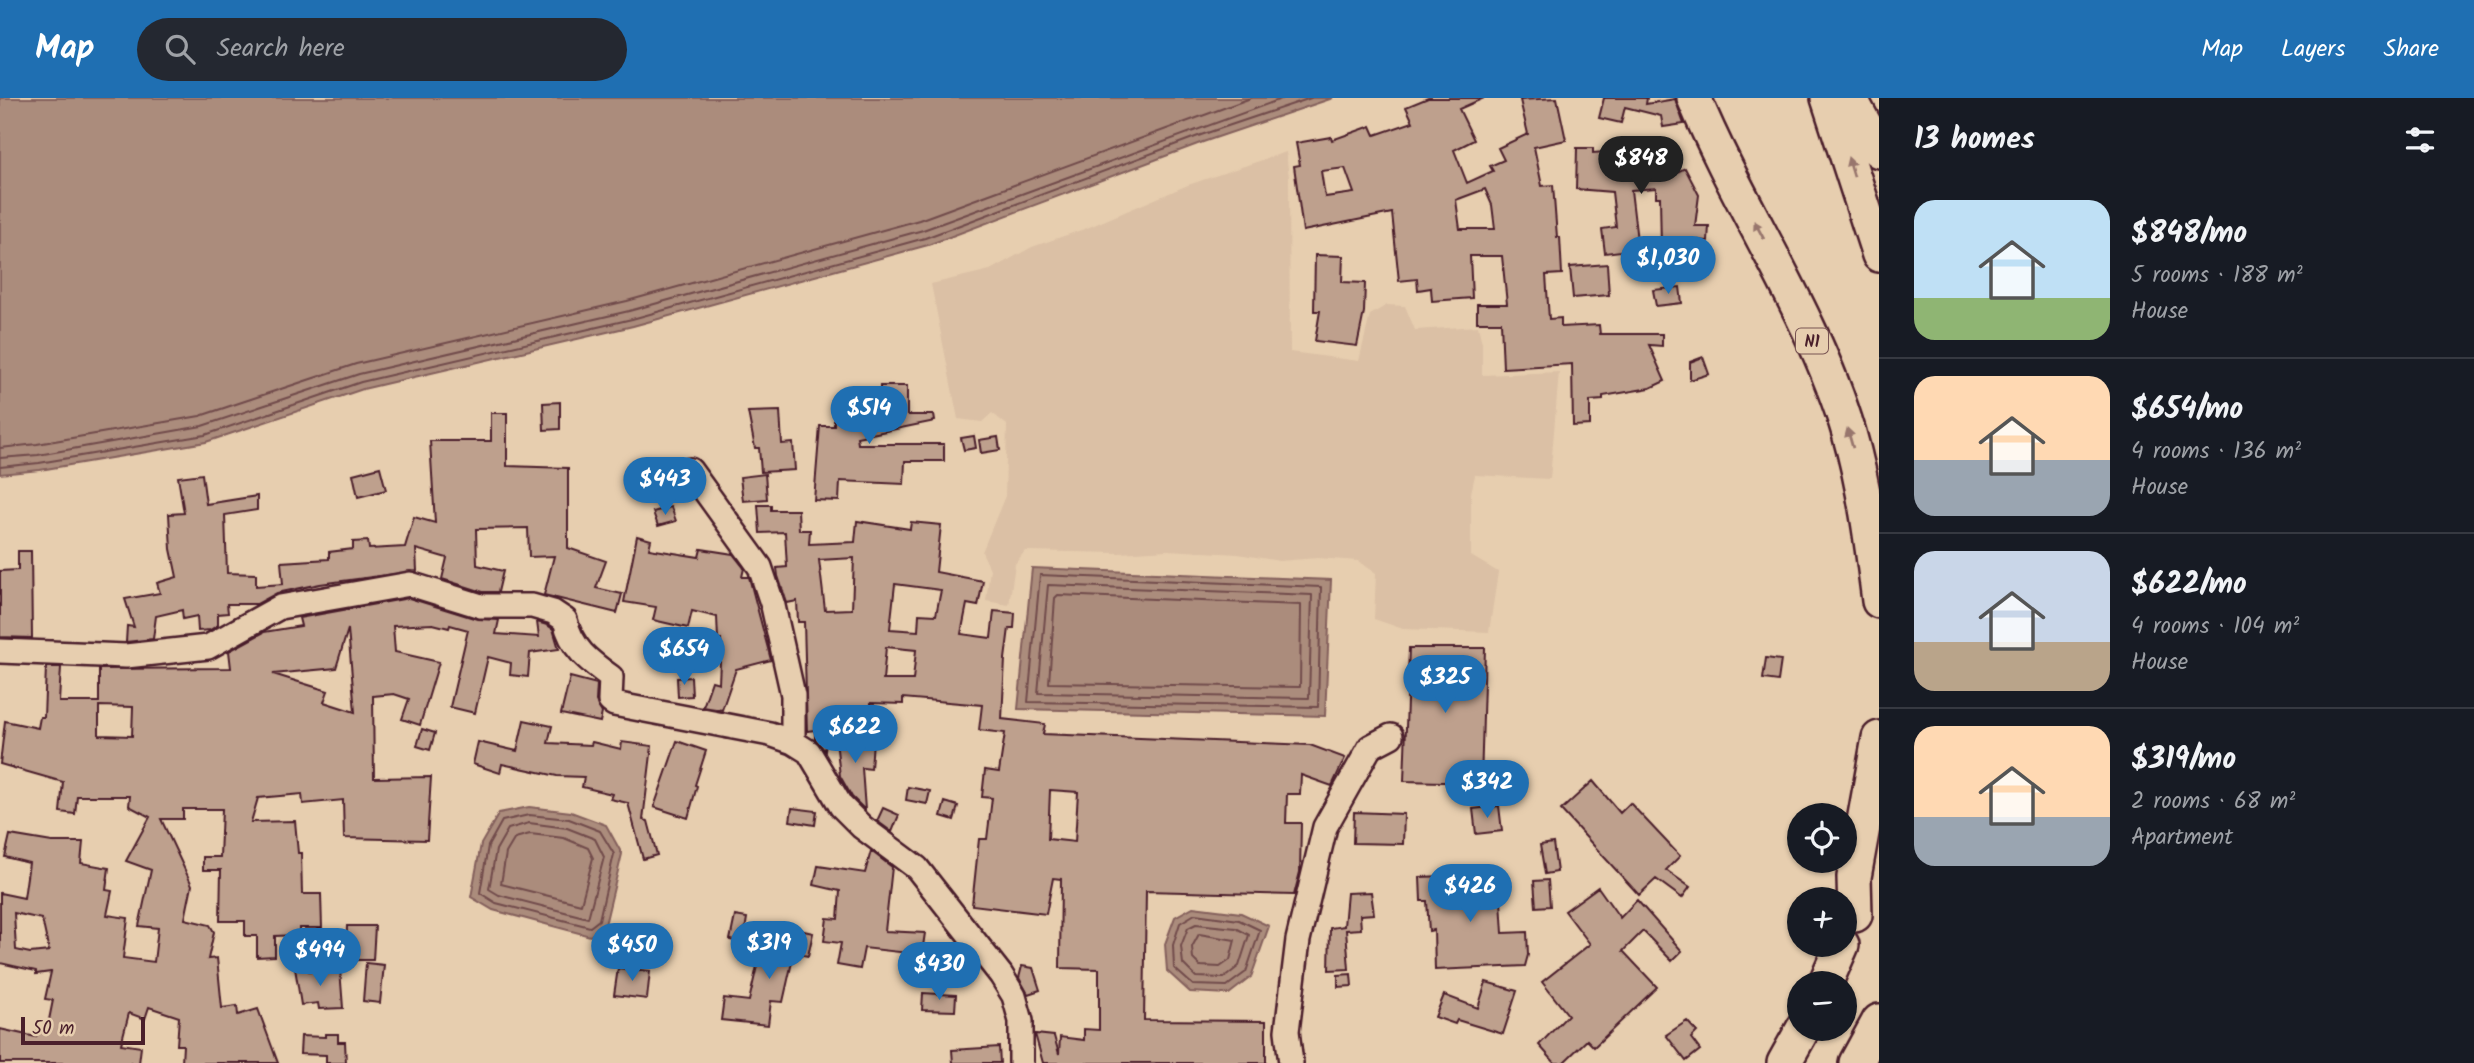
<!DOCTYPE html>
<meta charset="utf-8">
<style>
:root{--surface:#171b24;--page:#242831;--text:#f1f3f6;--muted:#9ea1a6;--line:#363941;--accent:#1f6fb2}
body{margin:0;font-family:Kalam,sans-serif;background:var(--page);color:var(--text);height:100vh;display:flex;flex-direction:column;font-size:26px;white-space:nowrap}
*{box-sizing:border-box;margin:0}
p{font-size:23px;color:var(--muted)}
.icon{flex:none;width:38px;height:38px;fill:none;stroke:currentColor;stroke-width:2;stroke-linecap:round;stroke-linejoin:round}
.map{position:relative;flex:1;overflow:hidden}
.panel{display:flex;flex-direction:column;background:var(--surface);width:595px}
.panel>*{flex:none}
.tools{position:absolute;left:1787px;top:705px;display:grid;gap:14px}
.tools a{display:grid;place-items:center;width:70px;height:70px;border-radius:50%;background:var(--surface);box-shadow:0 2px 5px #0004;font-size:35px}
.scale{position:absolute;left:21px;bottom:18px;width:124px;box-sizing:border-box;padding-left:7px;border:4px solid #4a1f2b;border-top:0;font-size:19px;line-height:24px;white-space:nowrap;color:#4a1f2b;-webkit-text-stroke:5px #e7ceaf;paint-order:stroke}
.price{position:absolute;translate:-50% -60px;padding:0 16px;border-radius:24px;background:var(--accent);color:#fff;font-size:23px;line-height:46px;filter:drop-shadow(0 2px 4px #0008)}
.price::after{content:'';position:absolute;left:50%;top:42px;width:21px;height:16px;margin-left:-10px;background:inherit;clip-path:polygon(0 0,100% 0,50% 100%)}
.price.active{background:#222;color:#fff}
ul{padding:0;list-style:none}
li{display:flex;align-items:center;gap:21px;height:175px;padding:0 35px}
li+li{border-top:2px solid var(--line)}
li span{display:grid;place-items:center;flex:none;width:196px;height:140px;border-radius:21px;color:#555}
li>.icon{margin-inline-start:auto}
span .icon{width:84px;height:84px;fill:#fffc;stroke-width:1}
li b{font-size:30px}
h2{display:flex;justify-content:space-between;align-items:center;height:84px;padding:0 35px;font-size:30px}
header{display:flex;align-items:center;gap:42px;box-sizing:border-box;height:98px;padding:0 35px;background:var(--accent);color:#fff}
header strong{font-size:33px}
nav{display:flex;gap:38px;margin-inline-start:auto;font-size:24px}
.search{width:490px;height:63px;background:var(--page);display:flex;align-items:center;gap:18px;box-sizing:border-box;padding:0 24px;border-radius:38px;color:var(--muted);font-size:26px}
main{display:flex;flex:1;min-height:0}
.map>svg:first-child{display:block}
.built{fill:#dbc0a5}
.water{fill:#ab8c7c;stroke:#84605c;stroke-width:2}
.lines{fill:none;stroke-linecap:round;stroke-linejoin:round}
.shore{stroke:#714b4b;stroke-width:2}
.building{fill:#bea08d;stroke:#4a1f2b;stroke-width:2;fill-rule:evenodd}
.minor-casing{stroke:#4a1f2b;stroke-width:28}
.highway-casing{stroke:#4a1f2b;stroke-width:38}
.minor{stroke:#e7ceaf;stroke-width:23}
.highway{stroke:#e7ceaf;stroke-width:33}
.oneway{fill:#98766d}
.labels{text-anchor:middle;stroke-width:7;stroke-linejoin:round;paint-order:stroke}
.shield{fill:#e7ceaf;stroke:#795453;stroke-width:2}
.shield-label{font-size:16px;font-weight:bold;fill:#4a1f2b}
</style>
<header>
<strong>Map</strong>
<div class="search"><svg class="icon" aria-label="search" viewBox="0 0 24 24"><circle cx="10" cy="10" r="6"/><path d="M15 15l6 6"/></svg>Search here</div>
<nav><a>Map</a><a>Layers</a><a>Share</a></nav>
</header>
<main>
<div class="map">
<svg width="1879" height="965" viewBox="0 0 1879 965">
<rect width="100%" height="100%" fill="#e7ceaf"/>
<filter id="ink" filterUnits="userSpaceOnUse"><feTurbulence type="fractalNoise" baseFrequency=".0143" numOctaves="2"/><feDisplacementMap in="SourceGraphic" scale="14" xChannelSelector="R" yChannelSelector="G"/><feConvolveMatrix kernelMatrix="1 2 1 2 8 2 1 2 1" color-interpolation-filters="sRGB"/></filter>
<g filter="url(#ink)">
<!-- built -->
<path class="built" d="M1286 54 1289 79 1290 254 1359 263 1370 217 1387 207 1405 208 1415 232 1478 228 1482 245V277L1559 274 1550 381 1475 377 1471 395V458L1498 474 1489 534 1403 531 1374 521 1376 475 1358 463 1318 460 1279 463 1238 456 1167 452 1119 455 1025 453 1015 466 1009 507 986 503 990 471 982 454 1005 398 1007 327 992 315 982 324 958 321 931 186 990 172 1032 149 1087 130 1188 87Z"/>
<!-- water -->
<path class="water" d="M0 0H1333L1203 44 928 147 633 228 363 291 206 344 40 372 0 376Z
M1032 470 1331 482 1325 618 1018 611Z
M529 709 571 714 606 727 622 756 605 827 590 838 493 812 471 799 481 746 499 715Z
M1193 809 1241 815 1269 828 1251 879 1229 896 1190 894 1167 873 1165 846 1175 819Z"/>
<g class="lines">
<!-- shore -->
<path class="shore" d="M0 350 37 346 200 318 356 266 627 203 919 122 1251 0
M0 360 38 357 202 328 359 276 629 213 923 132 1284 0
M0 369 39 365 205 337 361 284 632 221 925 140 1201 37 1311 0
M1040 477 1321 489 1318 609 1028 604Z
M1048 487 1312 497 1309 600 1038 595Z
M1058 497 1301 507 1300 589 1049 585 1055 500Z
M529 717 569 721 600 733 614 756 599 822 590 829 496 805 480 795 488 748 502 723Z
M529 725 567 730 595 741 604 759 588 820 499 797 489 791 496 752 508 731Z
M530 736 564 740 588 750 593 760 581 806 501 786 506 755 515 740Z
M1195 816 1239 822 1260 832 1246 874 1227 888 1193 887 1174 870 1173 847 1180 825Z
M1196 826 1236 830 1249 837 1239 868 1224 880 1196 879 1183 866 1181 848 1188 830Z
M1199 836 1235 842 1230 862 1220 869 1200 868 1193 861 1192 849Z"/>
</g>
<!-- building -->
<path class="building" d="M1428 0H1484L1459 11 1474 42 1454 52 1467 85 1493 73 1490 68 1504 62 1498 50 1528 36 1520 2 1557 0 1566 42 1534 49 1542 88 1553 87 1557 139H1560L1562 176 1546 177 1549 221 1561 220V229L1599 227 1600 236H1662V248L1649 247 1665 283 1650 290 1603 298V302L1590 303V327L1573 328 1572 266 1503 270 1501 224H1477V206H1507L1502 158H1470L1472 200 1432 203 1431 190 1418 192 1417 181 1399 183 1392 115 1303 133 1294 68 1300 67 1296 45 1331 39 1332 42 1371 28 1375 37 1413 24 1406 9ZM1345 70 1354 95 1325 99 1321 73ZM1485 91 1492 107 1495 131H1460L1456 102Z
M1604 0H1647L1646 6 1675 1 1684 26 1663 29 1661 18 1625 9 1621 25 1599 20Z
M1577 50H1593V55L1629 52 1630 60 1665 57 1667 79 1685 70 1699 97 1695 128H1709L1708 143 1691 142V145L1661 150 1660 99H1656V90L1631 92 1638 151 1605 155 1602 131 1616 129 1612 94 1576 91Z
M1315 157 1343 158 1342 184 1365 185 1364 214 1357 248 1315 243 1320 213H1314Z
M1607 166 1609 197 1573 200 1570 169Z
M1680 189 1682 205 1656 208 1653 192Z
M1703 259 1709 276 1690 282V264Z
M880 288H907V317H934L935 323 857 339 858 346H944V363H905L904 386 840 383 839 403 814 402 820 328H834V310L880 311Z
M560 304V331L544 332 543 305Z
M780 313 782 346 793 345 795 372 761 374 759 350H755L748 314Z
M491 315H507V368L568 370V450L606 463 596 490 622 496 617 515 544 497 554 458 529 459 528 430 476 431 477 467 503 473 498 494H483L442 481 447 460 416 451 417 473 320 486 277 495 257 506H227L228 515 218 516V527L210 532 198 533 197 518 183 521 182 512 156 518 153 541 126 544 127 528 134 529 125 501 160 495 157 485 177 479 171 451 169 416 184 415 178 379 202 376 206 406 257 398V412L225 417 227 475 256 476V488L283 486 281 464 329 461V454L353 451V444L368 443 369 451 405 449 414 419 435 425 430 343H491Z
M974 338 976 350 964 352 961 340Z
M998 339 1000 352 981 355 979 342Z
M380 369 386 392 358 399 353 376Z
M765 376 767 401 743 403 740 379Z
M758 407H771V412H798L799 432H810L809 446 855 444 857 423 910 431 911 424 941 427 936 474 983 483 978 508 967 506 961 536 991 540 994 513 1015 515 1014 530H1009L1005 561 1002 621 1045 626 1043 636 1310 647 1345 660 1332 688 1301 677 1300 696H1287L1286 725H1301L1300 774 1294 797 1146 793 1144 922 1266 923V965H1043L1035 936 1054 938 1059 956 1060 939 1084 942V931L1099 932V871L1060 870 1061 781 1053 780 1046 816 972 807 979 741H987L992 700 982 699 985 672 999 674 1005 635 979 632 982 607 903 600V606L871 605V615L838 616 837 620H829L825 653 815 641V632L807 633 804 524H798L797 503 787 505 778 478 777 470 787 469 785 434 760 435ZM854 460 852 511 825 512 819 462ZM895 486 941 492 936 517 919 516 918 533 890 531ZM886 549 916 552 913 582H883ZM1050 692 1078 694 1075 744 1048 741Z
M671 409 676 423 658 428 653 414Z
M637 438 651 442 649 451 699 459 701 451 733 456 744 470 742 479H749L771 562 736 571 722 612 703 609 712 583 719 585 721 541H718L717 519 692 513 688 530 653 522 656 509 624 504Z
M18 453H31L32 540 0 539V473L18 472Z
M409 500 477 521 499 522 496 536 539 539 537 524 547 527 553 531 559 551 530 555 528 579 510 577 511 565 488 559 475 615 450 609 468 532 450 527 449 530 433 526 393 528 395 554 439 564 420 627 402 621 409 601 394 596 373 598 374 680 431 679 427 742 344 740 343 702 303 706 302 696 258 700 251 724 295 723 298 755H301L302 796H321L322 830H299V837L275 838V858L257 859V838H245V823H220L221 772H203V759H220L222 711H183V721H161L192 787 185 821 210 827 214 834 208 861 217 860 222 910 237 908 238 917 258 911 278 965H182L183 947H177L179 919 149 909 145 921 129 915 121 946 141 949 139 965H0V931L36 939 38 930 47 932 53 902 45 901 51 874 36 876V873L0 865V795L24 800 29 765 5 759 10 737 52 744H83L81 765 109 770 106 792 112 793 107 817 128 820 123 860 154 864 158 830 139 828 151 772 126 763 150 719 129 708 130 698H77L75 716 60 714 63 684 0 666 5 623 38 630 40 619H44L46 569H61L59 604H99V571L231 570 229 553 264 534 301 528 299 520ZM348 531 355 614 324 604 328 593 273 576 336 570ZM99 608 133 609 132 638 99 637ZM14 815 42 821 49 853 30 855 16 852Z
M1409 550H1485L1481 685 1404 683Z
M1766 560 1781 562 1778 583 1763 581Z
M570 579 597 586 596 603 602 615 600 624 561 616Z
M691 579 692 598 678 599 677 580Z
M524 622 552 628 548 645 591 647 592 644 621 651 622 644 652 648 643 722 648 723 657 757 643 761 628 705 610 701 612 696 582 689 584 679 557 678 502 666 500 675 473 666 478 644 517 653Z
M422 631 435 635 430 652 417 648Z
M836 642H873L871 671 862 670 865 712 852 699 840 678Z
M677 643 706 653 695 687 697 688 688 720 654 709Z
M1593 683 1620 715 1630 705 1680 758 1666 772 1690 789 1682 800 1656 781 1639 797 1561 712Z
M908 689 930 693 927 706 906 702Z
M945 704 958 708 954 722 941 718Z
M1499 708 1502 733 1476 736 1473 711Z
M792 710 817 713 815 727 790 723Z
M883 710 899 717 892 734 877 723Z
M1354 714 1404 716 1403 746 1353 745Z
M1553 745 1557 774 1545 776 1540 747Z
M871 753 892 769 885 833 925 835 921 862 908 860 909 855 864 850 860 871 837 867 841 845 824 843 827 820 838 821 840 793 814 787 818 768 865 775Z
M1495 776 1496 803H1501L1503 835 1527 834 1528 857 1525 868 1435 872 1434 832 1429 833 1427 803H1421L1420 779Z
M1548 782 1550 808 1536 809 1534 783Z
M1598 789 1620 820 1637 802 1682 853 1672 863 1643 833 1623 853 1657 889 1594 949 1587 942 1563 965H1555L1539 947 1568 917 1542 884 1590 846 1565 813Z
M1371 794 1374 816 1360 817 1361 831 1346 832 1349 871 1329 872 1330 830 1344 828 1347 795Z
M735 818 747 820 743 845 730 842Z
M347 828H375L373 862H346Z
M786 829 813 835 808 858 794 855 783 904 771 903 768 927 721 922 724 900 749 903 760 855 779 859Z
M366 865 384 867 380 905 363 903Z
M308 868 309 873 340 871 343 910 319 911 318 905 301 907 295 870Z
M1022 868 1033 870 1040 892 1028 896 1019 880Z
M618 870 650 873 647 901 614 897Z
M1351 876 1352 888 1338 889V877Z
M1486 884 1517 893 1503 936 1457 922 1455 926 1435 919 1444 897 1478 910Z
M923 895 956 897 955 913 922 912Z
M1687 923 1697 934 1691 940 1700 952 1686 963 1666 937Z
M325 936H338V944H345L346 965H326V957L300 956 301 938 325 939Z
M999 949 1000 965H953L952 952Z"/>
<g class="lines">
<!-- minor casing -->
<g class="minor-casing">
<path id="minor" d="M690 372 760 469 773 508 793 597V644
M0 553 126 558 208 549 280 509 410 486 481 508H532L553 514 565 522C571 550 589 563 611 579L610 603 614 606 770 636 793 644 809 654 841 708 862 729 917 770 1001 877 1014 898 1021 923V965
M1291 965 1287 933 1298 842 1325 729 1370 649 1391 638"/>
</g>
<!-- highway casing -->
<g class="highway-casing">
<path id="highway" d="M1694 0C1741 113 1814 217 1849 335 1865 390 1872 447 1879 503
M1828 0 1879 157
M1850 0 1879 53
M1855 817 1854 779 1879 640
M1825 886 1842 847
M1784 965 1803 931
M1856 965 1879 923"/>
</g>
<!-- minor -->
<use href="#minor" class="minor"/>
<!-- highway -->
<use href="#highway" class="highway"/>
</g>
<!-- one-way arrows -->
<defs><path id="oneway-solid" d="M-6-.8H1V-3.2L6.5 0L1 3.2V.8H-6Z" transform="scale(1.75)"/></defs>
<g class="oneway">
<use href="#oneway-solid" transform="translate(1851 69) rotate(-107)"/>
<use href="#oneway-solid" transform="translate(1759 132) rotate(-118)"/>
<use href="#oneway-solid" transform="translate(1850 340) rotate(-106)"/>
</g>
</g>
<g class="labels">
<!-- shield labels -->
<rect class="shield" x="1796" y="230.5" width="32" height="25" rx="5"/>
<g class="shield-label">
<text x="1812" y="249">N1</text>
</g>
</g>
</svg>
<div class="tools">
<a><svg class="icon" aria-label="locate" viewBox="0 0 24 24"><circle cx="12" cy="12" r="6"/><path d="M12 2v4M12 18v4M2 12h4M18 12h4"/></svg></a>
<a>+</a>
<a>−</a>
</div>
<div class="scale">50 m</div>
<b class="price active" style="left:1641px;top:98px">$848</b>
<b class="price" style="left:1668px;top:198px">$1,030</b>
<b class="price" style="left:869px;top:348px">$514</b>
<b class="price" style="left:665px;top:419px">$443</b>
<b class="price" style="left:684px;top:589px">$654</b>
<b class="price" style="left:1445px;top:617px">$325</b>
<b class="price" style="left:855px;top:667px">$622</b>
<b class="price" style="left:1487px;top:722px">$342</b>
<b class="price" style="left:1470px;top:826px">$426</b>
<b class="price" style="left:769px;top:883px">$319</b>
<b class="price" style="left:632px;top:885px">$450</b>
<b class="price" style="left:320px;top:890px">$494</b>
<b class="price" style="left:939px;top:904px">$430</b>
</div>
<section class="panel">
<h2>13 homes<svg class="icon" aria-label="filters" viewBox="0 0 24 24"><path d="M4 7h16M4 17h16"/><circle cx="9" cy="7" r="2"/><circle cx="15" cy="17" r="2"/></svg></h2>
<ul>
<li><span style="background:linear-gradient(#bfe0f5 70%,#8fb573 0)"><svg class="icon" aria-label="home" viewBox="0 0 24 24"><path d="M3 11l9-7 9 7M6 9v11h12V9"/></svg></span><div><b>$848/mo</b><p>5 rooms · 188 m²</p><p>House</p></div></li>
<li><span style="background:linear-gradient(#ffd9b3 60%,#9aa5b1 0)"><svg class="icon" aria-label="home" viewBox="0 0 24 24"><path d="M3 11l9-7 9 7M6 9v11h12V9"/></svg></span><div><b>$654/mo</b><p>4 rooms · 136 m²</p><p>House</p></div></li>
<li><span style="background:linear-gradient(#c9d6e8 65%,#b9a48a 0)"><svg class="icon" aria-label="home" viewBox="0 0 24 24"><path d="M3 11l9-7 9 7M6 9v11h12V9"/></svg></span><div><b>$622/mo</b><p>4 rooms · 104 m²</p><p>House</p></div></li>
<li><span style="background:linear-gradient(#ffd9b3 65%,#9aa5b1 0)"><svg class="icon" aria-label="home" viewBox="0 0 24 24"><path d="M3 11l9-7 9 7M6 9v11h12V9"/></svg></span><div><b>$319/mo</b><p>2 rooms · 68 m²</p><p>Apartment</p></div></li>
</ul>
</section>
</main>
